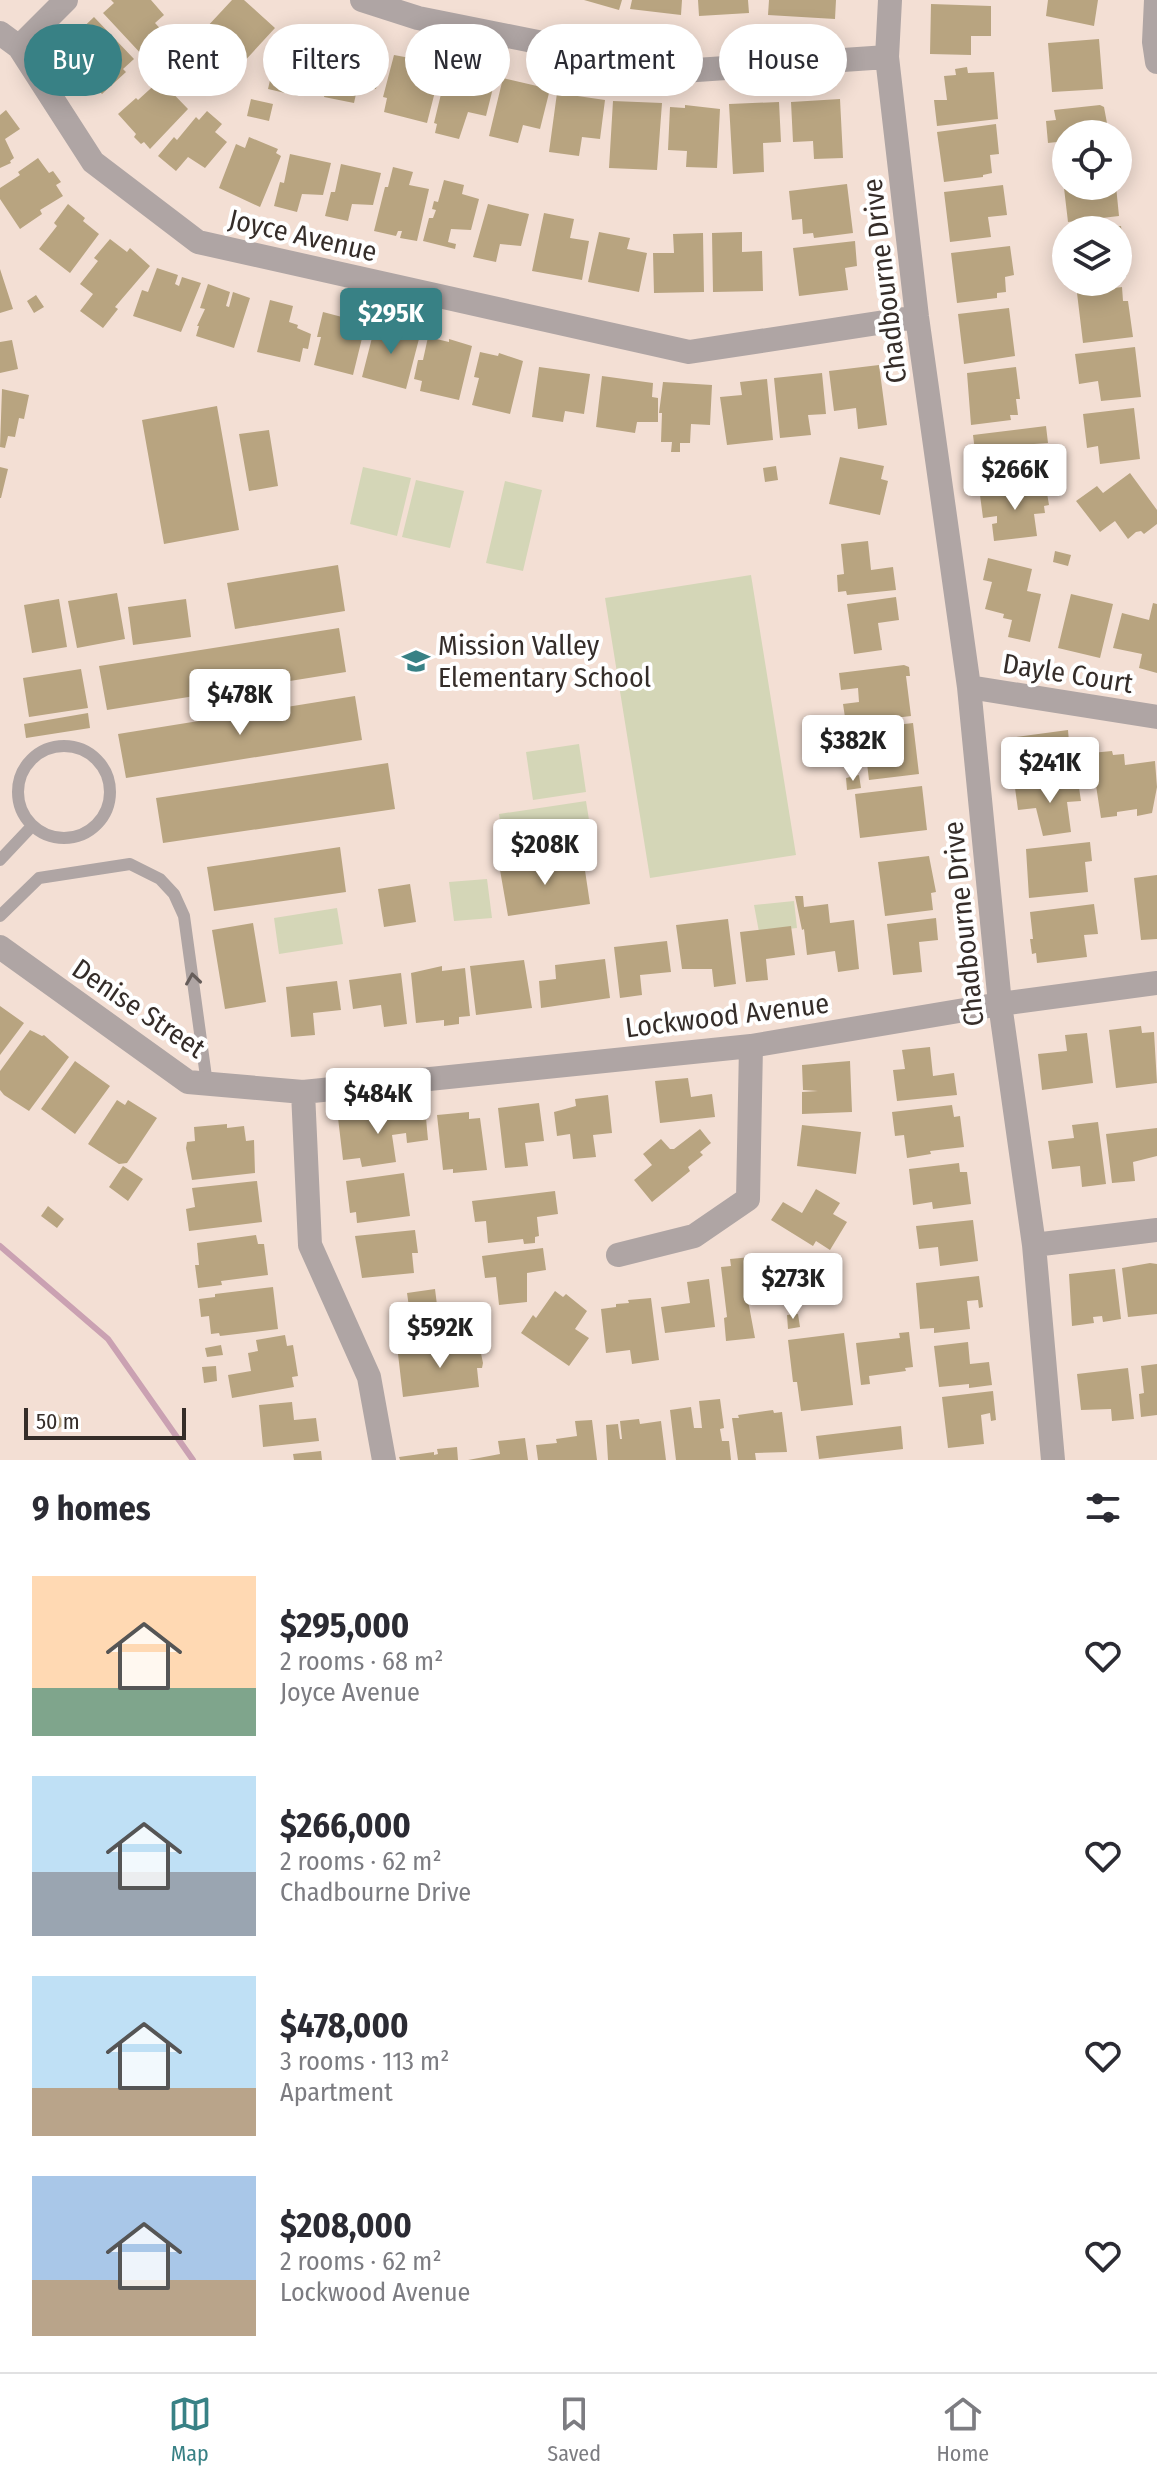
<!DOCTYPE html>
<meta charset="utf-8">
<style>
:root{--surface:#fff;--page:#f7f7f7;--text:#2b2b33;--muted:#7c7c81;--line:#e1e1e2;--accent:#388185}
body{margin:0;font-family:"Fira Sans Condensed",sans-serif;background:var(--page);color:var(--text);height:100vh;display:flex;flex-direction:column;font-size:30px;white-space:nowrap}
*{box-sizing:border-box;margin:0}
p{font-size:26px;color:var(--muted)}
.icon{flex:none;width:44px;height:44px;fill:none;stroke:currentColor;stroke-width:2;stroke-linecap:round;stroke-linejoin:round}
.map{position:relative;height:1460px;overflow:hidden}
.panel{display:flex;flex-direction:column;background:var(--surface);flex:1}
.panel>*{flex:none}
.banner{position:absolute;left:24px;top:24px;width:1110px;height:72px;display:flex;gap:16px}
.buttons{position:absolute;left:1052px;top:120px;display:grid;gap:16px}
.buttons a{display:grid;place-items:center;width:80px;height:80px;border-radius:50%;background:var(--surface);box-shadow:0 4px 20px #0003;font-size:40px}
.scale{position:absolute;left:24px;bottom:20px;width:162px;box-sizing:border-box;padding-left:8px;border:4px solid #352d29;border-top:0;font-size:22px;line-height:28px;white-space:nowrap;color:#352d29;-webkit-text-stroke:6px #fff;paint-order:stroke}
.price{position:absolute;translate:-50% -68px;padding:0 18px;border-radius:8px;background:#fff;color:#222;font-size:26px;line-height:52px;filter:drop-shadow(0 2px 4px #0008)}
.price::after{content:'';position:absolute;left:50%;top:48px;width:24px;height:18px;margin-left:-12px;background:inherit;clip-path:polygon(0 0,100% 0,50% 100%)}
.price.current{background:var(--accent);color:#fff}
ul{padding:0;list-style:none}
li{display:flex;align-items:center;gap:24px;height:200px;padding:0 32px}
li span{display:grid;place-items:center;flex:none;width:224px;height:160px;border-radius:0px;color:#555}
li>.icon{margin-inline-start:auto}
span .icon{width:96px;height:96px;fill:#fffc;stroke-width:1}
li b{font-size:34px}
h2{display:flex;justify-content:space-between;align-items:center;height:96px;padding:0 32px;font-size:34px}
.tag{padding:0 28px;border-radius:36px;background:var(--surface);box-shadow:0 4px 20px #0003;font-size:28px;line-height:72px}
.tag.current{background:var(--accent);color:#fff}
.menu{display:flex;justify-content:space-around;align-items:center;height:112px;border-top:2px solid var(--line);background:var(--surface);font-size:22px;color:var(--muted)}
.menu a{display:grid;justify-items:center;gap:4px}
.menu .current{color:var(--accent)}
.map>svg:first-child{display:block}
.green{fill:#d4d6b7}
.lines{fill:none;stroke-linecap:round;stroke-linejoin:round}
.stream{stroke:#caa1b2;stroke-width:6}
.building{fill:#b8a480}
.lane{stroke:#afa5a4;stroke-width:12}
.street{stroke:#afa5a4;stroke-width:24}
.oneway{stroke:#665d5a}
.labels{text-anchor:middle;stroke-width:8;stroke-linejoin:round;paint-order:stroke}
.street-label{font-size:28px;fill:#352d29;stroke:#fff}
.poi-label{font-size:28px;fill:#352d29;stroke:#fff;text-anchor:start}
</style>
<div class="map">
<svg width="1157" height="1460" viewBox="0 0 1157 1460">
<rect width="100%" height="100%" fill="#f3dfd4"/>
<!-- green -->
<path class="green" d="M363 467 411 478 397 536 350 524Z
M416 480 464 491 450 548 402 537Z
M505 481 542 490 523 571 486 563Z
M751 575 796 855 650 878 605 598Z
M579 744 586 792 533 800 526 752Z
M586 801 593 845 505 858 499 814Z
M487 879 492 918 454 921 449 882Z
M794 901 797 928 759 932 754 905Z
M337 908 343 944 279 954 274 918Z"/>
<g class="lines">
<!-- stream -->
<path class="stream" d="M0 1246 108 1339 193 1460"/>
</g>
<!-- building -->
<path class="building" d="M111 0H151L164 15 155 23 167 36 144 57 103 13 114 3Z
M232 0H244L275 28 240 66 220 48 197 73 179 57Z
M584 0H622L619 10Z
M632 0H682L681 15 630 9Z
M698 0H748L749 13 699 16Z
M769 0H836L835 19 768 15Z
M1048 0H1098L1094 26 1046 16Z
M931 4 991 6V36H971V55L930 54Z
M94 17 134 59 123 69 126 72 102 94 63 53 73 44 70 40Z
M295 30 332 37 320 88 301 83 298 96 268 89 281 32 294 35Z
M337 38 385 49 376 89 358 85 354 103 324 97Z
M1099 39 1103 89 1052 92 1048 43Z
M394 55 442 64 427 123 384 112 387 98 383 97Z
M448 65 496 76 486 116 468 112 459 139 435 133 437 124 434 123Z
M967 67 968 73 994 72 998 119 937 126 934 100H947L944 76 956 75 955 69Z
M503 78 550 89 540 129 523 125 518 143 489 136Z
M160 80 188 109 150 149 144 142 141 144 134 137 136 134 118 114 136 98 138 100Z
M557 93 605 100 600 139 582 137 579 156 549 152Z
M251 99 273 104 269 121 247 116Z
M840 99 843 158 814 159 813 141 793 142 791 102Z
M613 101 662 103 657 170 609 168Z
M779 102 781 142 763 143 764 172 733 174 729 104Z
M685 105 720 109 717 168 686 167 687 151 668 150 670 107 685 108Z
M1100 105 1104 107 1109 134H1066V141L1048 143 1046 121 1056 120 1054 110Z
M6 110 20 129 5 139 14 158 10 161 11 163 0 168V115Z
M207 111 222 124 215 132 227 142 205 168 188 157 176 171 158 156 174 137 177 140 196 117 199 120Z
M996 124 999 154 990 155 992 173 983 175V177L944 182 937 132Z
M249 137 278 149 276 153 281 156 260 207 219 188 236 144 245 148Z
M290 154 331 163 323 195 302 194 297 212 274 206 280 182 284 183Z
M38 158 49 173 53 171 61 182 56 185 63 196 40 210 42 214 20 229 0 199V188L20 175 18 172Z
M341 164 381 173 373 205 352 204 348 221 325 216 331 192H335Z
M393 167 413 172 409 185 429 189 417 241 400 238 402 231H398L396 236 374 231 385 187H388Z
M1062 171H1066V186H1116L1119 216 1068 222Z
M444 180 464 185 462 194 479 199 471 230 451 229 448 242 456 244 455 249 423 241 429 218H433L436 210 432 209 434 201 438 202Z
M847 184 853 233 814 238 813 233 803 234 802 219 792 220 789 191Z
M1003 185 1007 215 988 217 991 237 950 242 944 192Z
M68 204 85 218 83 221 99 234 70 273 39 249 57 226 54 223Z
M488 204 529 214 521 246 500 244 496 262 473 257Z
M544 213 574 219 570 238 589 241 582 280 532 271Z
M1121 226 1127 276 1118 277V230L1101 228Z
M599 232 630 238 627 249 647 253 639 292 588 282Z
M742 232V252L762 251 763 291 713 292 712 233Z
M703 233 704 292 654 293 653 253H674L673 234Z
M110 239 127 252 130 248 150 266 115 307 118 309 103 328 80 311 93 294 80 284 98 261 94 258Z
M855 241 857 266 845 268 848 290 799 296 793 248Z
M1010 246 1014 275 1005 277 1006 292 997 293V298L957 303 951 253Z
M157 268 178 275 175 284 179 286 182 277 201 283 181 332 133 316 142 290 148 292Z
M0 269 13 309 0 313Z
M208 284 230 292 226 306 229 307 233 292 250 298 234 348 196 336 199 326H197L205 309 200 308Z
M1122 287 1123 301H1128L1133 337 1083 343 1077 293Z
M36 295 44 307 34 313 27 301Z
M270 300 293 306 289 322 298 325 297 328 311 334 308 349 303 348 300 362 257 352Z
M1009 308 1015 356 964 364 958 314Z
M323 312 342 317 343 313 366 322 353 375 314 365 321 337H317Z
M375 326 395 331 396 327 420 335 406 389 362 377Z
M428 337 449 342V339L472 346 459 400 420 391 422 381 414 379 418 360H423Z
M12 340 18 369 0 373V342Z
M1135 347 1141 397 1101 401 1098 381 1079 384 1075 354Z
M480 352 498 356 499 353 523 361 510 414 472 405 479 378 474 377Z
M879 365 887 425 858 429 856 408 834 411 829 371Z
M539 367 590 374 584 414 565 411 563 422 532 417Z
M1016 367 1020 399H1016L1018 415H1010L1011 420 971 425 967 373Z
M822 373 826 414 808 415 811 435 780 438 774 378Z
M602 376 653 383 652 397 658 398V422H637L635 433 596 427Z
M767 379 773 440 727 445 720 397 742 395 740 382Z
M663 382 712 385 710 425 691 424 690 443H680V452H671L672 442H661L662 413H659Z
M2 389 29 395 24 419 19 418 15 437 8 436 5 448 0 447Z
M217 406 239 530 164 544 142 420Z
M1134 408 1140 459 1100 464 1098 446 1087 448 1083 414Z
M1046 426 1048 443 1034 444 1035 458 1017 460 1019 479 979 484 973 435Z
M269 430 278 486 249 491 239 434Z
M840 457 884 466 881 479 888 481 880 515 829 504Z
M776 466 778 480 765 482 763 468Z
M0 467 8 469 1 498H0Z
M1130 473 1157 510V524L1144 534 1141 531 1136 532 1128 539 1115 521 1100 532 1076 501 1097 486 1103 493Z
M1046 487 1049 505 1044 506 1045 513 1034 514 1037 536 994 541 992 524 997 523V516L983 518 980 495Z
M868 541 871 570 893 567 896 590 847 595 846 591 838 592 837 575 844 574 841 544Z
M1055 551 1071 555 1068 566 1053 562Z
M988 558 1032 569 1027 591 1041 594 1030 642 1008 637 1012 620 1003 618 1004 614 985 609 992 582 983 580Z
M338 565 345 611 235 629 227 583Z
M117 593 125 639 77 648 68 601Z
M1071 594 1113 604 1100 658 1058 648Z
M896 597 899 620 878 623 882 650 854 654 847 604Z
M59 599 67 647 32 653 24 605Z
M186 599 191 637 133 645 128 607Z
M1153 603 1157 604V673L1139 668 1142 654 1113 648 1122 613 1149 620Z
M339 628 346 672 107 710 99 666Z
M904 665 909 667 910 676H906L911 716 846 724 843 704 859 702 858 688 841 690 839 673Z
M81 669 88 708 29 717 23 678Z
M355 696 362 740 126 778 118 734Z
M88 713 90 728 26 738 24 724Z
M913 723 919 774 869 780 863 729Z
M1068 730 1070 754 1050 756 1052 775 1014 779 1009 738Z
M1112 751 1113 755 1124 754 1125 765 1155 761 1157 787 1152 813 1137 816V809L1117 812V816L1101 818 1091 753Z
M388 763 395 809 163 843 156 798Z
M859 775 861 788 847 790 846 778Z
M1078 781 1081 801 1067 802 1071 832 1043 836 1036 808 1018 810 1015 788Z
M922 786 927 830 860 838 855 794Z
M1090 842 1092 861 1085 862 1088 892 1029 898 1026 849Z
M340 847 346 892 214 911 207 867Z
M929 856 936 892 931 893 933 910 885 916 878 862Z
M583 857 590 904 508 916 500 870Z
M1157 875V939L1141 940 1134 878Z
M410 884 416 922 384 927 378 889Z
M795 896H803L804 907 828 904 830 923 854 920 859 969 838 972 835 951 807 955 804 929 802 930Z
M1094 904 1098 934 1084 935 1087 957 1037 963 1036 953 1032 954 1030 939H1033L1030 912Z
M936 918 938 940 919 942 922 972 893 975 887 924Z
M728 919 736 984 714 987 712 969H682L676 925Z
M253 923 266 1002 225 1009 212 930Z
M791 926 795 955 766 959 768 980 746 982 740 932Z
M667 941 671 972 640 975 642 995 620 998 614 947Z
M605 959 610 998 541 1008 539 981 556 979 555 965Z
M524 960 532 1008 476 1015 470 966Z
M442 966V971L465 968 470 1016 459 1017V1024L444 1026V1020L416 1023 411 973Z
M401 973 407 1024 384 1027 381 1005 353 1009 349 980Z
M337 981 341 1010 313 1013 315 1035 291 1037 286 987Z
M0 1006 24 1023 0 1055Z
M1141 1026 1142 1033 1154 1032 1157 1083 1116 1088 1109 1030Z
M30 1030 42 1036 44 1035 69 1057 29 1111 4 1095 0 1090V1071Z
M1087 1033 1093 1083 1042 1090 1038 1054 1067 1051 1065 1035Z
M930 1047 933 1076 954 1073 957 1095 897 1101 893 1070 905 1069 902 1050Z
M75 1061 110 1086 75 1134 41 1109Z
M850 1061 852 1112 802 1114V1092L818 1091 803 1090 802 1065Z
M688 1078 691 1097 712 1094 715 1117 660 1123 655 1081Z
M608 1095 612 1133 593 1135 596 1157 573 1159 570 1134 557 1136 554 1112 576 1106 575 1099Z
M117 1100 125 1105 128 1100 157 1118 127 1163 119 1164 88 1144Z
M539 1103 544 1141 525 1143 528 1166 505 1168 498 1108Z
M952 1105 954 1117 960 1116 964 1147 930 1151 931 1154 907 1158 904 1135 895 1136 892 1112Z
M404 1109 406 1120 426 1118 428 1140 407 1143 406 1133 392 1135 396 1162 362 1167 360 1158 343 1160 338 1118Z
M469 1112V1119L480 1118 487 1170 453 1173V1169L443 1170 437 1115Z
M1098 1122 1106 1184 1082 1187 1080 1166 1052 1169 1048 1141 1074 1138 1072 1125Z
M227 1124V1128L244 1126 246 1141 254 1140 255 1173 192 1180 186 1148 187 1142 195 1141 194 1127Z
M802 1125 861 1132 856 1174 797 1166Z
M1157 1128V1156L1133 1162 1135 1181 1112 1183 1106 1134Z
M700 1129 711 1143 700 1152 703 1155 688 1167 690 1171 652 1202 634 1180 652 1165 643 1154 661 1139 670 1149H674Z
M959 1163 960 1172H967L971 1204 933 1209 932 1202 913 1205 909 1169Z
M123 1166 143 1179 128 1201 109 1187Z
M404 1173 410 1216 357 1223 356 1212 350 1213 346 1181Z
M257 1181 262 1222 189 1231 186 1209 195 1207 192 1188Z
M816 1189 840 1203 833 1214 847 1222 830 1250 816 1241 813 1246 771 1220 783 1202 802 1213Z
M555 1191 558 1214 537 1217 539 1236 535 1237V1243L524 1244 523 1239 488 1243 486 1221 475 1222 472 1201Z
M48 1206 64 1219 57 1228 41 1216Z
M973 1220 978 1261 940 1266 938 1247 919 1249 916 1226Z
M415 1230 418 1253H412L414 1273 362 1278 355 1236Z
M256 1235 258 1244H264L268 1275 221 1281 222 1285 198 1288 195 1265H199L197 1243Z
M543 1248 546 1270 527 1273V1302L499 1305 496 1277 485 1278 482 1256Z
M762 1256 763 1265 772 1264 774 1284 765 1285 766 1293 747 1295 755 1338 726 1341 724 1318 727 1317 721 1267 731 1266 730 1259Z
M1150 1263 1157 1264V1314L1128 1317 1122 1268Z
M1115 1269 1121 1319 1103 1322 1102 1316 1093 1317 1094 1323 1072 1326 1069 1274Z
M979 1276 983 1307 979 1308 978 1300 967 1301 970 1329 934 1333V1328L920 1329 916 1283Z
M709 1279 715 1327 665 1333 661 1307 690 1303 687 1282Z
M273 1287 278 1329 220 1336 219 1333 211 1334 209 1316 201 1317 199 1299 215 1297V1294Z
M435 1289 439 1321 454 1319 456 1338 392 1347 390 1324 411 1321 407 1293Z
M555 1291 563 1297 566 1294 587 1311 575 1329 589 1338 569 1366 521 1333 533 1315 536 1318Z
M651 1298 659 1360 632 1364 630 1350 606 1353 601 1309 616 1307V1304L629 1303 628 1300Z
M798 1314 800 1327 788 1329 787 1315Z
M909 1332 913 1367 905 1368 906 1371 869 1376 870 1384 861 1385 856 1343 900 1338 899 1333Z
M844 1333 853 1405 801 1411 797 1382H793L788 1340Z
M285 1335 287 1346 293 1345 298 1376 292 1377 294 1387 232 1398 228 1375 251 1371 248 1353 258 1351 256 1340Z
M968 1342 970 1364 989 1362 992 1385 969 1388V1384L939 1387 934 1346Z
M479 1344 483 1363 482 1368H477L479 1387 403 1397 398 1354Z
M221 1345 223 1355 207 1357 205 1348Z
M1157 1364V1415L1141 1417 1139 1394 1144 1393 1141 1366Z
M216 1366 217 1381 204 1383 202 1367Z
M1128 1368 1134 1419 1112 1421 1111 1409 1081 1410 1077 1374Z
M993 1391 996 1420 991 1421 990 1413 981 1415 984 1444 948 1448 942 1397Z
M720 1399 724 1428 720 1429 722 1441H729L731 1460H676L670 1410 691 1407 694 1428H702L699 1401Z
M292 1402 294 1420 316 1418 319 1441 263 1447 259 1405Z
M773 1410 774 1413 782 1412 787 1452 755 1453 756 1460H738L732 1418H739L738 1415Z
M58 1414 65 1424 53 1432 46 1422Z
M639 1419 640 1424 661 1421 666 1460H608L606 1425 618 1424 620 1439H622L620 1421Z
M592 1420 597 1460H538L536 1445 557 1443 556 1439 577 1436 575 1421Z
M901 1426 903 1449 819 1459 816 1436Z
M525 1438 528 1460H468L500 1454 498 1441Z
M457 1447 458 1460H400L399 1457 434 1452V1455L438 1454 437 1449Z
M321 1451 322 1460H294L293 1454Z"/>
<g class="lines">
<!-- lane -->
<path class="lane" d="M18 792a46 46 0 1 1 92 0a46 46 0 1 1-92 0Z
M0 860 32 826
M0 916 39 878 130 864 160 879 174 894 184 916 207 1084"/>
<!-- street -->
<path class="street" d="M362 0 418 18 682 71 887 57
M890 0 887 57 917 317 969 687 1000 1004 1034 1245 1053 1460
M1156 0 1154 42 1157 62
M0 33 19 47 93 162 198 242 689 352 917 317
M19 47 66 0
M969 687 1157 717
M0 947 188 1082 303 1092 751 1046 1000 1004 1157 983
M303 1092 310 1245 369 1377 384 1460
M1034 1245 1157 1230
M618 1255 694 1236 748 1199 751 1046"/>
</g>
<!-- one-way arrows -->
<defs><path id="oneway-chevron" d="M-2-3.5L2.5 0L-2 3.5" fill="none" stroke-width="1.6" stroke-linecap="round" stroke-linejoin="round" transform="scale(2)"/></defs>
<use class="oneway" href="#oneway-chevron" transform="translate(193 979) rotate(-98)"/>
<!-- icons -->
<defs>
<g id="school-bare" transform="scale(2.16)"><path d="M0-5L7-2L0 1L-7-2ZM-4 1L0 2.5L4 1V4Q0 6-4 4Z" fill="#388185" stroke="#fff" stroke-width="2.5" paint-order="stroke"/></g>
</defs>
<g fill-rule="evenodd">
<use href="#school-bare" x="416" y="661"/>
</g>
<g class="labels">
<!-- street labels -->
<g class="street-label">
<text transform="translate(303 235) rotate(13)" y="10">Joyce Avenue</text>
<text transform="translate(884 281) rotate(-97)" y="10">Chadbourne Drive</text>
<text transform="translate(1068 673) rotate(9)" y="10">Dayle Court</text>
<text transform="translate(963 924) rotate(-96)" y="10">Chadbourne Drive</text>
<text transform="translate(139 1008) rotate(34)" y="10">Denise Street</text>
<text transform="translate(727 1015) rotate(-7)" y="10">Lockwood Avenue</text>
</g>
<!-- poi labels -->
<g class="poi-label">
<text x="438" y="655">Mission Valley<tspan x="438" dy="32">Elementary School</tspan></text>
</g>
</g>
</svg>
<div class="buttons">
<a><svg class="icon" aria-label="locate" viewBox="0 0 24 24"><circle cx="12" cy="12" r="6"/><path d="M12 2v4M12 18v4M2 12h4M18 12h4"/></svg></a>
<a><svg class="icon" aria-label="layers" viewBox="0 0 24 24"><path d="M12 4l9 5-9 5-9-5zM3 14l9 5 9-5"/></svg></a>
</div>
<div class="scale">50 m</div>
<b class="price current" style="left:391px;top:356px">$295K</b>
<b class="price" style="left:1015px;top:512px">$266K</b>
<b class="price" style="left:240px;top:737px">$478K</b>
<b class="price" style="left:853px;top:783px">$382K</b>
<b class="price" style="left:1050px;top:805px">$241K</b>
<b class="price" style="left:545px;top:887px">$208K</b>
<b class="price" style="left:378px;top:1136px">$484K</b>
<b class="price" style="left:793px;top:1321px">$273K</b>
<b class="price" style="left:440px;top:1370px">$592K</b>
<div class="banner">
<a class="tag current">Buy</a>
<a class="tag">Rent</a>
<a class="tag">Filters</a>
<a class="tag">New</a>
<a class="tag">Apartment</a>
<a class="tag">House</a>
</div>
</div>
<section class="panel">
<h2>9 homes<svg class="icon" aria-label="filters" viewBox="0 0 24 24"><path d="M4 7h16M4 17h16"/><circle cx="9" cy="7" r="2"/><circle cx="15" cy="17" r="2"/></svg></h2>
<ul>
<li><span style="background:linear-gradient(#ffd9b3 70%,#7fa58c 0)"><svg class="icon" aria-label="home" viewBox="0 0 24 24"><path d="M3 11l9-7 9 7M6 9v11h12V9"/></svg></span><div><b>$295,000</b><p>2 rooms · 68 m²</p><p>Joyce Avenue</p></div><svg class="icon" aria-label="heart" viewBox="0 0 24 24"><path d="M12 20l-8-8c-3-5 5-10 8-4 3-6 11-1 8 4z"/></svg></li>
<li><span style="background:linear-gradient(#bfe0f5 60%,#9aa5b1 0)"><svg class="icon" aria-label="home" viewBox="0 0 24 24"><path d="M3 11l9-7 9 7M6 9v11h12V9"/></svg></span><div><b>$266,000</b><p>2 rooms · 62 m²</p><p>Chadbourne Drive</p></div><svg class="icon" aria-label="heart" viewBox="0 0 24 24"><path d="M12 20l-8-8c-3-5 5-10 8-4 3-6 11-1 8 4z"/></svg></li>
<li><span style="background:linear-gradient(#bfe0f5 70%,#b9a48a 0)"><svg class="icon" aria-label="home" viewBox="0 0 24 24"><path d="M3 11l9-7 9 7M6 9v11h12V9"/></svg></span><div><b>$478,000</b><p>3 rooms · 113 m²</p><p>Apartment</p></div><svg class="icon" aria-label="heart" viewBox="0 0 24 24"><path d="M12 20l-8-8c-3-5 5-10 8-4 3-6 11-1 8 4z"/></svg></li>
<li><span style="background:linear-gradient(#a9c7e8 65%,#b9a48a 0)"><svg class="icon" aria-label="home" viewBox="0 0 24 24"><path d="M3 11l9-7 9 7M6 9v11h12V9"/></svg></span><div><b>$208,000</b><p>2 rooms · 62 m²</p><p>Lockwood Avenue</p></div><svg class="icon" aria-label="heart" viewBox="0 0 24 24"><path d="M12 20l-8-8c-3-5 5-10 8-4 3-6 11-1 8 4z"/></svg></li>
</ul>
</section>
<nav class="menu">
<a class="current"><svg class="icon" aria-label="map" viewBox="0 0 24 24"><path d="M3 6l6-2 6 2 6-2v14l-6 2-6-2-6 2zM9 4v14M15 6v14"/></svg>Map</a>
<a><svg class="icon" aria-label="saved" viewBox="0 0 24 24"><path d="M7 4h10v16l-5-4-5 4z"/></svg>Saved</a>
<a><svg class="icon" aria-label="home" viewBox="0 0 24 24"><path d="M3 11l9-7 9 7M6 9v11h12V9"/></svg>Home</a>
</nav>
